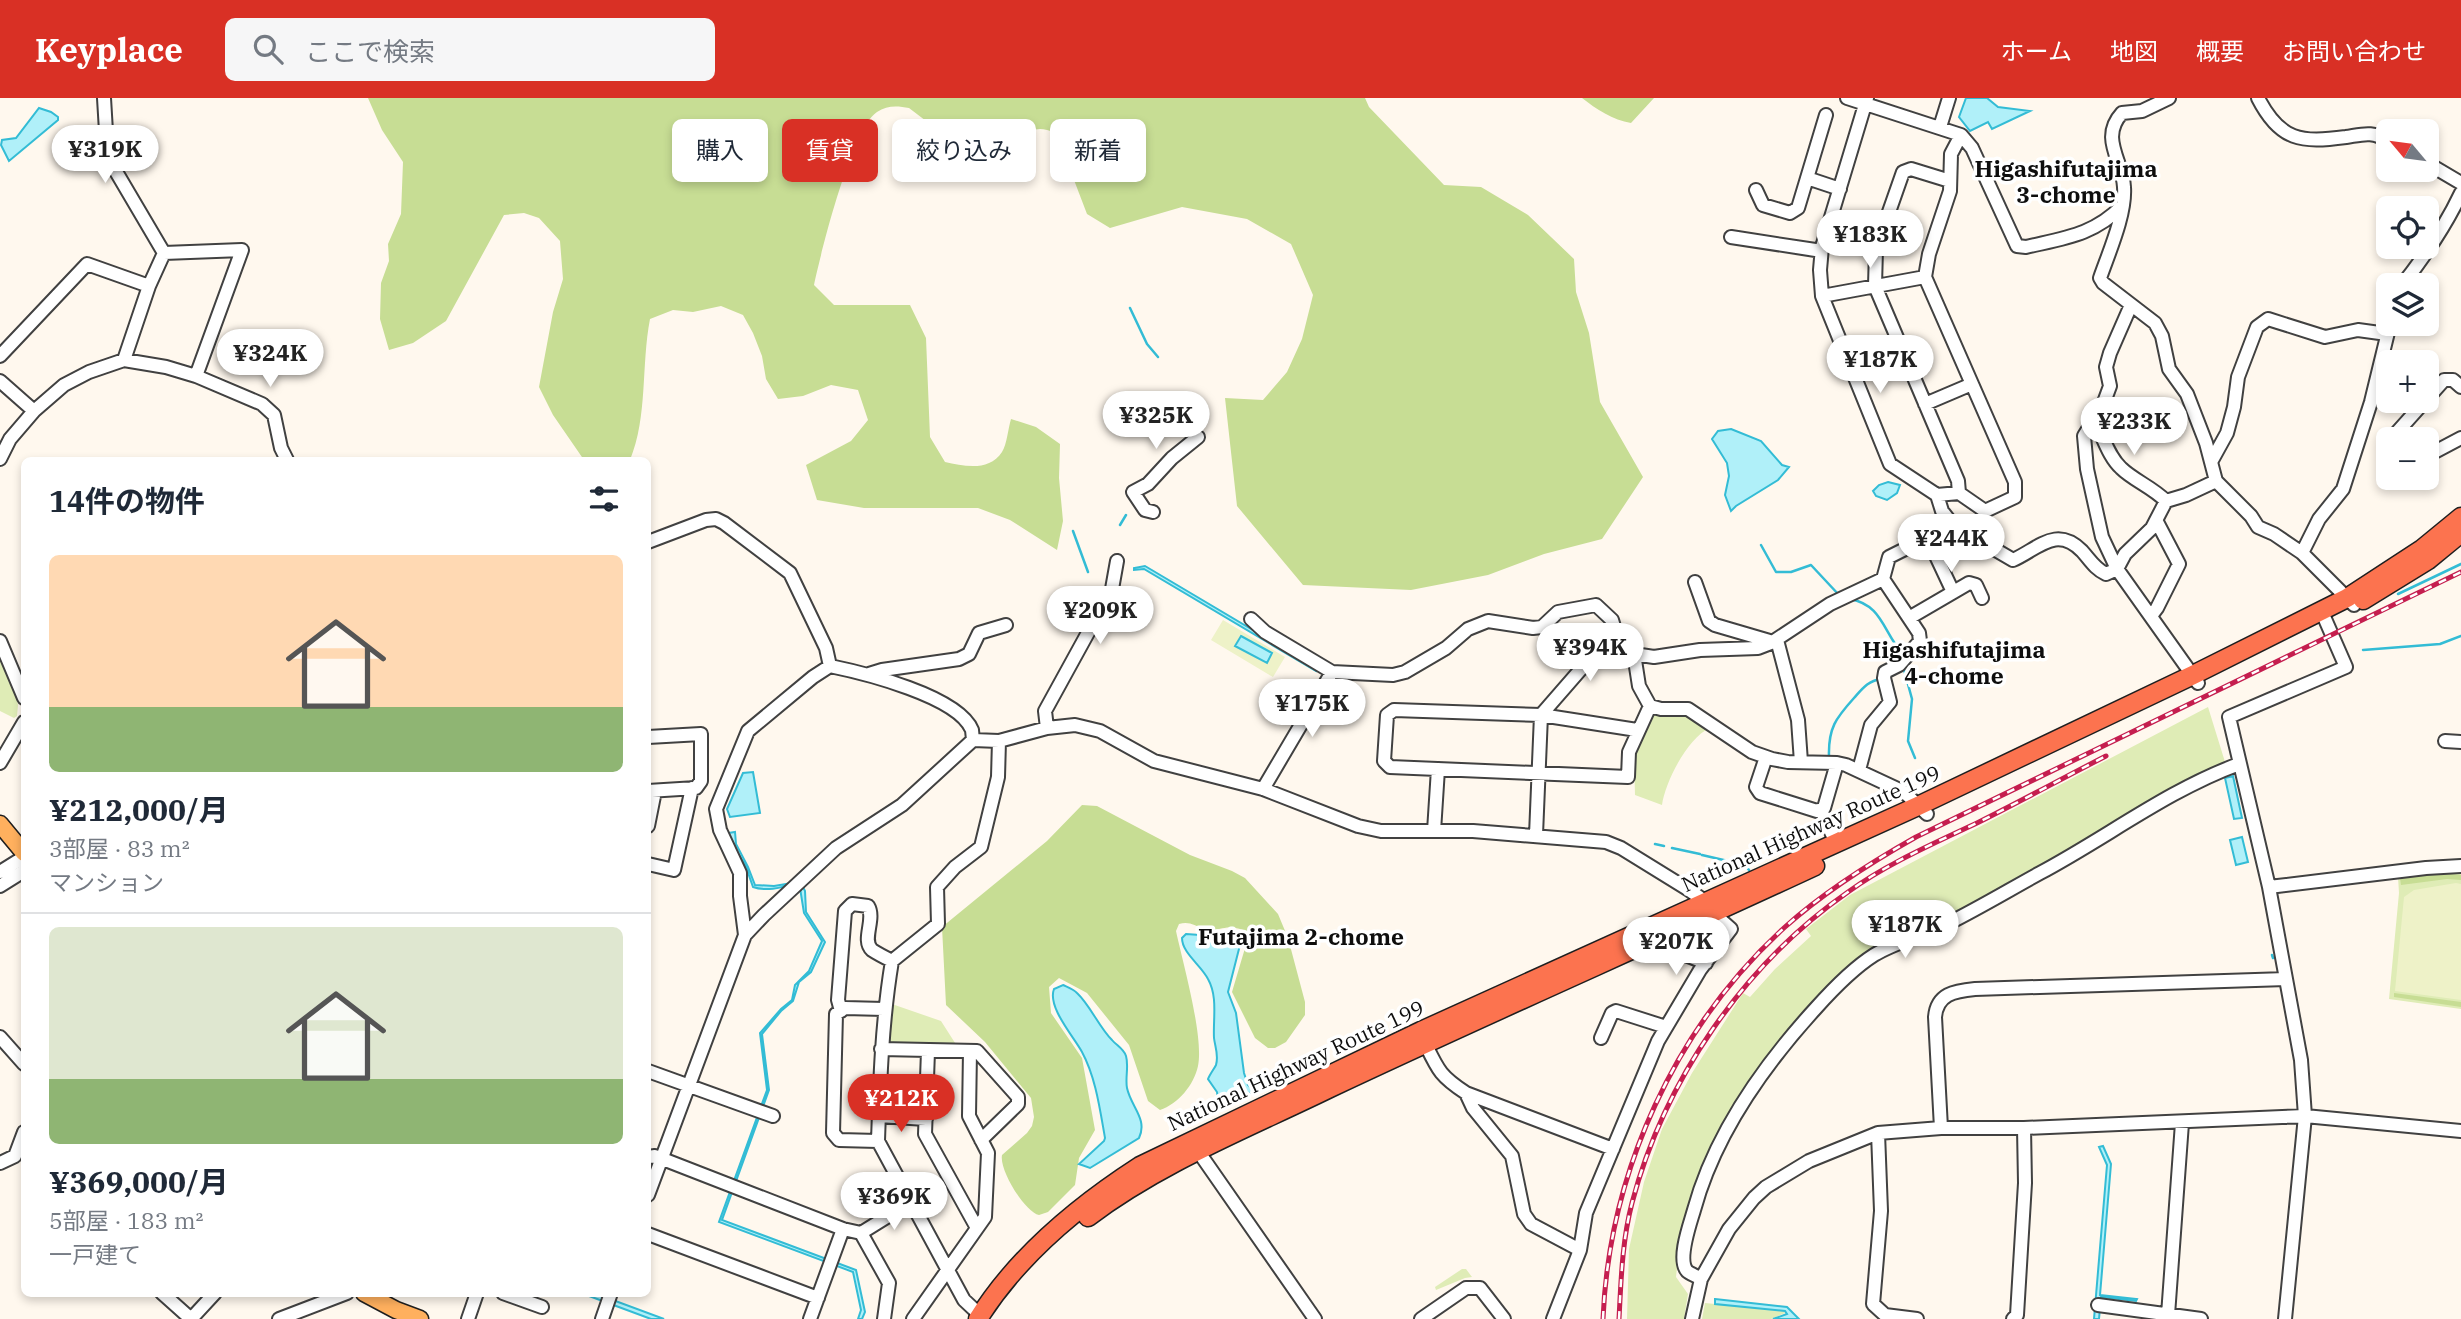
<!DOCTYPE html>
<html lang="ja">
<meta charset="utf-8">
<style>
:root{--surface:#fff;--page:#f6f6f7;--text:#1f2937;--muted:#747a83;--line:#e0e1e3;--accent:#d93025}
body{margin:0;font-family:"IBM Plex Serif","Noto Sans JP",serif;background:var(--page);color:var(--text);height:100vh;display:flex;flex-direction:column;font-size:26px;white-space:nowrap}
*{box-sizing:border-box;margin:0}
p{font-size:23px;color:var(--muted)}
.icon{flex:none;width:38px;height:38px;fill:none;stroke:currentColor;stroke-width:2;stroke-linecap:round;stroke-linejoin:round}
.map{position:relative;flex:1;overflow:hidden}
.details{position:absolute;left:21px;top:359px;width:630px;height:840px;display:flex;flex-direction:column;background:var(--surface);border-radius:10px;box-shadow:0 4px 10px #0003}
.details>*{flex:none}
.banner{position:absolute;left:672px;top:21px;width:665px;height:63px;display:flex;gap:14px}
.needle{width:46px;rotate:299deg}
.controls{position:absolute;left:2376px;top:21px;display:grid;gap:14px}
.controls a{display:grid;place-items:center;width:63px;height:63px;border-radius:10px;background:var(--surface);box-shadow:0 4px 10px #0003;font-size:35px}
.price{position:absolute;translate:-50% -60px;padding:0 16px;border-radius:24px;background:#fff;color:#222;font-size:23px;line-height:46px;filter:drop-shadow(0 2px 4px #0008)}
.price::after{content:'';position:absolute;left:50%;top:42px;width:21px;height:16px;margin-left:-10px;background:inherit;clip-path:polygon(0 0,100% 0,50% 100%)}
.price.active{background:var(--accent);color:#fff}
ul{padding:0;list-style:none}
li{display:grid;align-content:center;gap:14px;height:371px;padding:0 28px}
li+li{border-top:2px solid var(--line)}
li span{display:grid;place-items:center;height:217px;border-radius:10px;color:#555}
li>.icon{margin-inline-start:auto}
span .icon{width:126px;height:126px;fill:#fffc;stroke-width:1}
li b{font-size:30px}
h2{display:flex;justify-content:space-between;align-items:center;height:84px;padding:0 28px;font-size:30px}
.chip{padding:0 24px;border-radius:10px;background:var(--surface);box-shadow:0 4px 10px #0003;font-size:24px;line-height:63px}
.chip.active{background:var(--accent);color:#fff}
header{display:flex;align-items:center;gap:42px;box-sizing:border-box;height:98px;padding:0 35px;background:var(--accent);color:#fff}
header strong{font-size:33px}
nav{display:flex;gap:38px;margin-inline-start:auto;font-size:24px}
.search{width:490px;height:63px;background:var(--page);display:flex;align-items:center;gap:18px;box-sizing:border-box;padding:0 24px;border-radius:10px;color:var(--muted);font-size:26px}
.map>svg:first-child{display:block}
.green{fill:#dfecb6}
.forest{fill:#c7dd94}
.pitch{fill:#eef2c8}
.water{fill:#b0f0f9;stroke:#33bcd5;stroke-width:2}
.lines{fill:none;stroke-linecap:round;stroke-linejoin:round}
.stream{stroke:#33bcd5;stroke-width:2.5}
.minor-casing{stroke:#414141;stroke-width:16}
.major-casing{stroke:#1f1f1f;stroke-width:19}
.highway-casing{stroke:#1f1f1f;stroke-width:21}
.minor{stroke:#fff;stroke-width:12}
.major{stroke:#ffb05e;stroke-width:16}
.highway{stroke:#fc734f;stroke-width:18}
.rail-casing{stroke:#c51e4f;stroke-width:5}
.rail{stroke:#fff;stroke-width:2.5;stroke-dasharray:8;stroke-linecap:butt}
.labels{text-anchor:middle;stroke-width:7;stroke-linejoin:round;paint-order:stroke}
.street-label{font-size:21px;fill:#0e0e0e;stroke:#fff}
.neighbourhood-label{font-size:23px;font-weight:bold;fill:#0e0e0e;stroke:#fff}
</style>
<header>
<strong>Keyplace</strong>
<div class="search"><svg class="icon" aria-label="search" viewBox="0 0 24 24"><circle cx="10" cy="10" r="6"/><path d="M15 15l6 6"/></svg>ここで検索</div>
<nav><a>ホーム</a><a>地図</a><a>概要</a><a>お問い合わせ</a></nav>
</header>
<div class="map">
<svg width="2461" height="1221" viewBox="0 0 2461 1221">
<rect width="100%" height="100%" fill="#fff8ee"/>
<!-- green -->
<path class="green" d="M0 562 15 590 18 607 17 618 14 620 0 613Z
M2208 609 2225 664 1917 835 1821 895 1758 970 1732 1015 1680 1143 1676 1179 1688 1196 1684 1221H1627L1629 1151 1644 1084 1662 1031 1692 975 1743 895 1750 899 1775 871 1811 838 1806 831 1850 797Z
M1652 613H1682L1710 630C1688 639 1665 684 1662 707L1635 697 1634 656Z
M2439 774 2461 775V911L2389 901 2399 795 2398 779Z
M1717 823 1721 837 1705 856C1696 854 1684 850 1680 840Z
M889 905 941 923 957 948 891 946 887 942Z
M1462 1171H1466L1472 1179 1465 1180 1436 1192 1435 1189Z
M1705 1205 1784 1213 1785 1215 1771 1221H1702Z"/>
<!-- forest -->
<path class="forest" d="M368 0H1365L1369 9 1444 87 1481 89 1528 117 1574 161 1576 194 1589 235 1600 304 1643 379 1602 441 1544 456 1488 477 1411 492 1303 487 1237 408 1225 300 1263 302 1287 274 1302 241 1313 197 1291 146 1247 121 1182 109 1110 130 1087 116 1056 35C1016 18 1028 60 994 71L980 64 909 10C898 8 887 7 877 14 852 30 821 154 814 187L834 207H910L926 240 930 339 945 364C964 368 989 374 1002 354 1007 346 1008 331 1011 321L1036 329 1060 346 1059 380 1063 423 1057 452 1010 422 978 410H864L817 402 806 367 851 343 868 322 858 292 831 287 803 298 778 301 766 281 762 258 753 235 743 217 721 208 693 214 673 212 650 221C641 267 648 319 630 362H584L553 317 539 289 553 214 563 181 560 143 539 120 524 115 504 117 446 223 413 245 389 252 380 221 381 185 389 163 388 146 401 116 403 64 382 32Z
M1582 0H1654L1631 25C1613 22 1596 11 1582 0Z
M1082 707 1097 708 1190 757 1232 773 1245 780 1278 816 1288 840 1305 904V917L1286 944 1275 950H1268L1255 940 1232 894 1248 840 1243 832C1223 825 1219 835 1205 831 1194 828 1190 823 1179 826L1176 833C1183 865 1204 939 1198 968 1194 987 1178 1006 1160 1012L1148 1003 1129 947 1087 895 1059 880 1049 889 1051 915 1082 960 1095 1032 1079 1060 1075 1087 1048 1114 1039 1117C1025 1114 999 1072 1002 1057L1027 1035 1032 1028 1034 1019 1031 1000 985 944 946 907 942 829 1047 743Z
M2442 775 2461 777V782L2447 781 2401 787 2400 780Z
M2394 895 2461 904V909L2394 899Z"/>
<!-- pitch -->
<path class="pitch" d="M1223 522 1285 559 1273 579 1211 542Z
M2456 785 2461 786V902L2395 893 2404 799 2414 792Z"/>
<!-- water -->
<path class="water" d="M1966 0H1987L1998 9 2030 13 1992 31 1988 24 1970 33 1959 19Z
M39 10 51 14 58 19V22L9 63 1 47 2 42 16 40Z
M1731 331 1761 343 1782 367 1789 369 1778 382 1736 408 1731 413 1725 397 1729 378 1727 365 1712 341 1718 333Z
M1888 384 1900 387 1897 395 1887 402 1876 398 1873 393 1879 387Z
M1145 468 1317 570 1316 573 1144 471 1134 472V470Z
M1241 538 1272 555 1267 565 1235 548Z
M753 674 760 715 730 719 727 711 743 675Z
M2233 678 2242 720 2234 721 2225 680Z
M735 734 736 746 748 769 755 787 774 788 792 785C782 791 764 793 753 789L746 769 729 740 728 735Z
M2242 739 2248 764 2236 767 2230 742Z
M803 789 805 793 806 814 825 844 811 874 799 884 793 903 781 913 762 936 769 992 722 1122 856 1172 865 1214 862 1221H858L861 1212 853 1174 719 1124 767 992 760 935 781 911 792 902 795 887 809 873 822 843 804 815 800 790Z
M1186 836 1200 837 1217 846 1235 840 1241 843 1228 894 1236 915 1244 975 1248 987 1254 993 1219 1009 1217 994 1208 981C1210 976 1214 971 1216 967 1219 957 1215 949 1214 940 1213 920 1218 899 1208 881 1201 867 1182 855 1182 840Z
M1063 887C1067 889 1073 891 1077 895 1090 907 1099 929 1112 942 1116 947 1124 951 1126 958 1129 968 1125 980 1127 990 1131 1009 1148 1021 1139 1040L1090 1070 1079 1066 1104 1043 1105 1040C1100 1012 1096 980 1082 954 1074 939 1047 909 1054 891Z
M2103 1048 2111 1066 2100 1197 2137 1201 2136 1203 2101 1199 2099 1221H2094L2107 1067 2099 1049Z
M581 1195H594L664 1221H651Z
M1715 1201 1787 1209 1799 1221H1773L1787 1216 1785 1213 1715 1206Z"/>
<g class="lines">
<!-- stream -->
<path class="stream" d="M1130 210 1147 246 1158 259
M1172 312 1174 321 1196 329 1197 334
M1120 427 1126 417
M1073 433 1088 474
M1761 447 1776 474H1791L1811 467 1839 497
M2398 496 2461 466
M1850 501C1883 507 1883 535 1903 556
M2363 552 2440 546 2461 538
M1903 568 1912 601 1908 643 1915 660
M1829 659C1828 630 1836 620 1854 600 1863 590 1868 583 1881 581
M1655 746 1664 748
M1672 750 1700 756
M1702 757 1745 767 1749 772
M2272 857 2273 860"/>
<!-- minor casing -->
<g class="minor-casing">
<path id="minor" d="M104 0 107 50 111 65 164 155
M1847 0 1961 37 1972 50 2017 148 2026 149C2064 140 2094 137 2122 108
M1867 0 1822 149 1820 172 1822 198 1890 366 1937 397 1959 395 1985 413 2015 399V384L1925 179 1929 156 1950 93 1951 56 1961 37
M2169 0 2142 13 2122 15C2099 40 2123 63 2124 89 2126 116 2109 154 2100 180L2103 185 2155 225 2162 238 2169 271 2187 296 2206 345 2216 383 2251 418 2258 429 2274 436 2302 455 2354 507
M2258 0C2280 43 2301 45 2346 39 2365 36 2371 33 2389 43
M1940 29 1949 0
M2427 65 2461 85
M1807 80 1840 91
M1950 83 1911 71 1903 74 1876 151 1875 188 1958 383 1959 395
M1756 92 1763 107 1790 115 1798 110 1826 17
M1731 139 1822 153
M164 155 242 152 196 278
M2402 187C2425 158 2445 129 2461 95
M1822 198 1925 179
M2131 207 2110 255 2106 269 2110 288 2103 307 2084 338 2087 371 2102 439 2117 471 2198 585
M0 258 87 166 149 188
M124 262 149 188 164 155
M0 283 34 313
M2427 301 2444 282H2453L2461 289
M1925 306 1972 286
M2093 321C2103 336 2107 357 2121 370 2133 382 2152 389 2166 403
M2391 341 2425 303
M2427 358 2461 340
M0 361 10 341 34 313 64 287 89 274 124 262 166 269 196 278 262 306 274 317 281 350 287 362
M2211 364 2227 335 2234 309 2238 279 2257 229 2268 221 2325 239 2358 232 2387 236
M1937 397 1942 413 1953 427 2013 462C2038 451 2056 427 2082 453 2090 462 2095 471 2106 476L2117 471 2125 456 2152 430 2166 403 2186 397 2216 383
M1153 414 1145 412 1133 394 1148 386 1172 360 1198 339
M648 444 706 422 716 421 724 425 790 475 826 550 830 568
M1930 445 1953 494
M2302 455 2319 421 2343 391 2371 304 2390 226
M1695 484 1709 523 1715 527 1773 544
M2151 518 2157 510 2179 466 2156 422
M1909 520 1969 485 1976 487 1982 500
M1251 521 1265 534 1332 574 1393 577 1405 574 1446 550 1468 531 1488 523 1533 530 1542 529 1558 514 1596 507 1612 522 1615 532 1634 556 1639 588 1650 608 1661 611H1688L1752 654 1772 661 1788 664 1837 665 1846 667 1904 694 1927 716
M1777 542 1798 622 1801 664
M0 543 24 600
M1634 556 1654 559 1700 552 1758 550 1771 545 1830 506 1883 481 1889 459 1907 450 1927 445 1945 447 1966 435
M869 576 882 572 959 561 969 556 979 535 1006 527
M1047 630 1045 613 1112 491 1117 463
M1637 632 1541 617 1394 612 1387 617 1384 663 1390 669 1628 679 1629 654 1650 608
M648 639 701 636V683L696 690 648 693
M2445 643 2461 644
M1766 659 1756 689 1760 695 1817 713 1824 710 1837 665
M0 665 24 624
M1859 672 1871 627 1890 604 1884 580 1885 574 1899 567 1920 543 1919 535 1883 481
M1263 691 1332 574
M1821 712 1836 745
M648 728 655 693
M1434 733 1438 671
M1536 737 1541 617 1615 532
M648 766 674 772 692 690
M0 774 24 759
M0 788 24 773
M2269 789 2426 770 2461 768
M745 837 740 798V775L720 732 716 711 748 633 813 579 830 568C864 575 958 598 972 632 972 632 973 642 973 642
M1650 843 1706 865
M841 913 838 902 845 813 852 806 868 808C876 821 861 842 872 852 878 856 886 860 892 863
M0 939 24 966
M1601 940 1612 915 1616 913 1666 929
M1425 945C1438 972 1440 978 1466 995L1613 1051
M881 951 977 953 1018 999V1006L981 1042
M928 953 925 1036 977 1130
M648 973 773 1018
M1466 995 1473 1010 1512 1058 1524 1116 1531 1126 1580 1152
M879 1018 926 1021
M1941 1030 1935 919C1937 896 1954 893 1975 891L2286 881
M1878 1035 1881 1113 1873 1206 1885 1217 1917 1221
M878 1043 839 1042 833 1035 836 916 845 910 884 911
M1195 1045 1198 1053 1315 1221
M648 1059 655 1058 843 1131 861 1135 889 1185 884 1221
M0 1065 15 1058 24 1034
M648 1097 745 837 764 817 836 750 902 707 973 642 999 643 1047 630 1075 627 1100 633 1154 663 1263 691 1358 728 1381 733H1473L1606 744 1621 750 1689 792 1706 804 1713 815 1731 831 1700 872 1658 943 1586 1115 1580 1152 1553 1221
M861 1135 911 1104
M648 1136 818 1200
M1701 1181C1697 1178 1690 1176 1687 1173 1677 1161 1690 1126 1694 1112 1715 1035 1763 968 1816 910 1833 891 1852 871 1874 857 1893 845 1926 836 1947 826 1979 810 2009 792 2040 775 2106 740 2168 692 2239 666
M162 1195 191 1221
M503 1195 542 1209
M2098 1207 2201 1221
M980 1217 964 1202 878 1043C880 983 882 923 892 863L938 826 937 789 955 769 981 749 998 679 999 643
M2168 1217 2182 1025
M191 1221 215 1195
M279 1221 347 1195
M468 1221 477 1195
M602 1221 611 1195
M810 1221 843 1131
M913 1221 985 1119 988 1055 969 1018 970 953
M1421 1221 1466 1190H1480L1504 1221
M1692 1221 1701 1181 1729 1131 1754 1100 1766 1089 1809 1063 1878 1035 1941 1030H2024L2305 1018 2461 1033
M2013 1221 2017 1217 2025 1085 2024 1030
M2285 1221 2305 1018 2301 962 2269 789 2229 619 2346 569 2325 521"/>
</g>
<!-- major casing -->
<g class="major-casing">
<path id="major" d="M0 726 24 755
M364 1195 396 1212 420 1221"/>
</g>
<!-- highway casing -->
<g class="highway-casing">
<path id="highway" d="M2363 502 2428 462 2461 435
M1088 1119C1161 1064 1248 1030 1330 990 1491 914 1654 843 1815 768
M978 1221C1018 1157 1078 1108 1140 1068L1421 933 1918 708 2193 577 2347 500 2422 451 2461 419"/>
</g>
<!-- minor -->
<use href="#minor" class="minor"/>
<!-- major -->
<use href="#major" class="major"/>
<!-- highway -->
<use href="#highway" class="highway"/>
<!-- rail casing -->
<g class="rail-casing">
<path id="rail" d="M1603 1221C1609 1074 1675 929 1785 829 1824 794 1870 765 1916 739L2461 474
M1619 1221C1621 1183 1622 1143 1632 1105 1664 983 1744 866 1848 794 1888 765 1935 745 1979 724 2021 703 2063 680 2106 658"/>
</g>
<!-- rail -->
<use href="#rail" class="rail"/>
</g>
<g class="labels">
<!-- street labels -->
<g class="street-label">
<text transform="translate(1811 731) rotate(-24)" y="7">National Highway Route 199</text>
<text transform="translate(1296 968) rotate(-25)" y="7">National Highway Route 199</text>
</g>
<!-- neighbourhood labels -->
<g class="neighbourhood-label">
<text x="2066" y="79">Higashifutajima<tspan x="2066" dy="26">3-chome</tspan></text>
<text x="1954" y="560">Higashifutajima<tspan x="1954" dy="26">4-chome</tspan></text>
<text x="1301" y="847">Futajima 2-chome</text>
</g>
</g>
</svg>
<div class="controls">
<a><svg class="needle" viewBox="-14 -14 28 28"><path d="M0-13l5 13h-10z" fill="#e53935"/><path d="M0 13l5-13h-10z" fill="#747a83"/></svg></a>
<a><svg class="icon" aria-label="locate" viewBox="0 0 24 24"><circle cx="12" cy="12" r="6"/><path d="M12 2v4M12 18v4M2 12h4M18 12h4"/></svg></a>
<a><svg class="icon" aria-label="layers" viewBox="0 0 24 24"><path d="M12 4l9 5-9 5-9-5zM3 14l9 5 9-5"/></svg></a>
<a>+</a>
<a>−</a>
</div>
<b class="price" style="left:105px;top:87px">¥319K</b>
<b class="price" style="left:1870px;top:172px">¥183K</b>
<b class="price" style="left:270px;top:291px">¥324K</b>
<b class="price" style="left:1880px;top:297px">¥187K</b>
<b class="price" style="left:1156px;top:353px">¥325K</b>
<b class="price" style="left:2134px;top:359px">¥233K</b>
<b class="price" style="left:1951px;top:476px">¥244K</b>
<b class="price" style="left:1100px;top:548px">¥209K</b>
<b class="price" style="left:1590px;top:585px">¥394K</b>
<b class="price" style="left:1312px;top:641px">¥175K</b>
<b class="price" style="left:1905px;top:862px">¥187K</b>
<b class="price" style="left:1676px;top:879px">¥207K</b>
<b class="price active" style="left:901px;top:1036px">¥212K</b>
<b class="price" style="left:894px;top:1134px">¥369K</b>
<div class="banner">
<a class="chip">購入</a>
<a class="chip active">賃貸</a>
<a class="chip">絞り込み</a>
<a class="chip">新着</a>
</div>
<section class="details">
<h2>14件の物件<svg class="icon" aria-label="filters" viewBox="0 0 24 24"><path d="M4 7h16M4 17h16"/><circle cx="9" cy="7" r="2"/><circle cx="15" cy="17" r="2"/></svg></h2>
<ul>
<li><span style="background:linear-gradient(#ffd9b3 70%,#8fb573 0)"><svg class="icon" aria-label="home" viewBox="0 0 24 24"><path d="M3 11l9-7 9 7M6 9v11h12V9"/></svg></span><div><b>¥212,000/月</b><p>3部屋 · 83 m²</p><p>マンション</p></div></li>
<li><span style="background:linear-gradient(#dfe7d0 70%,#8fb573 0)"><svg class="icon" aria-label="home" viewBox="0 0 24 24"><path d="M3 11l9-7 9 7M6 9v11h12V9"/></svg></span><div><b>¥369,000/月</b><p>5部屋 · 183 m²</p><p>一戸建て</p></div></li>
</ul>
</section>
</div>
